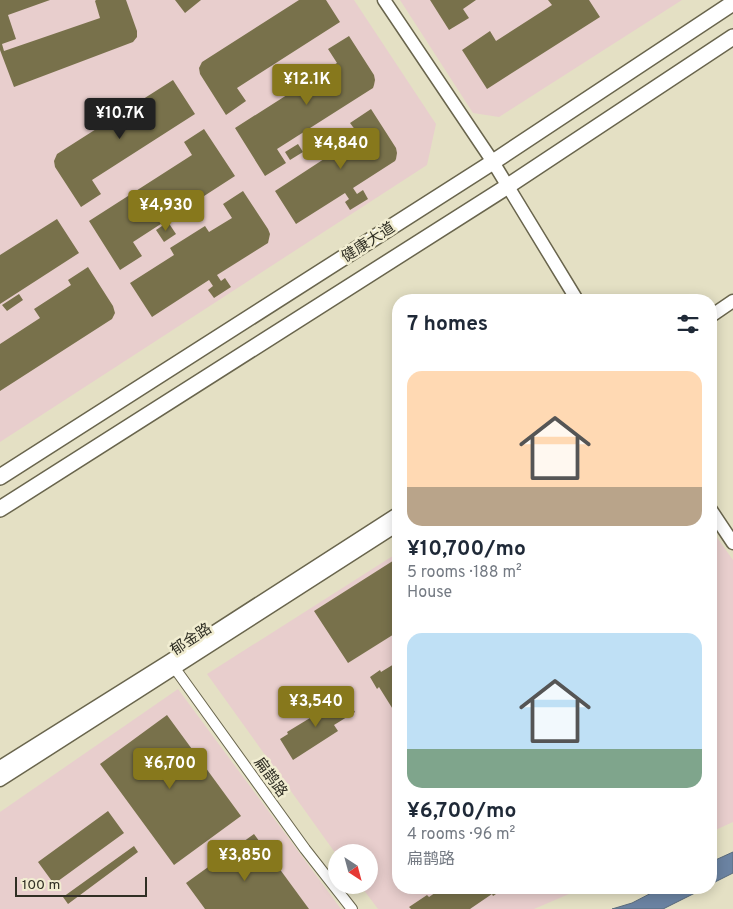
<!DOCTYPE html>
<meta charset="utf-8">
<style>
:root{--surface:#fff;--page:#f2f2f3;--text:#1f2937;--muted:#747a83;--accent:#87781c}
body{margin:0;font-family:Overpass,"Noto Sans SC",sans-serif;background:var(--page);color:var(--text);height:100vh;display:flex;flex-direction:column;font-size:19px;white-space:nowrap}
*{box-sizing:border-box;margin:0}
p{font-size:16px;color:var(--muted)}
.icon{flex:none;width:28px;height:28px;fill:none;stroke:currentColor;stroke-width:2;stroke-linecap:round;stroke-linejoin:round}
.map{position:relative;flex:1;overflow:hidden}
.details{position:absolute;left:392px;top:294px;width:325px;height:600px;display:flex;flex-direction:column;background:var(--surface);border-radius:20px;box-shadow:0 2px 12px #0003}
.details>*{flex:none}
.needle{width:32px;rotate:144deg}
.buttons{position:absolute;left:328px;top:844px;display:grid;gap:10px}
.buttons a{display:grid;place-items:center;width:50px;height:50px;border-radius:50%;background:var(--surface);box-shadow:0 2px 12px #0003;font-size:25px}
.scale{position:absolute;left:15px;bottom:12px;width:132px;box-sizing:border-box;padding-left:5px;border:2px solid #302f24;border-top:0;font-size:14px;line-height:18px;white-space:nowrap;color:#302f24;-webkit-text-stroke:4px #f1edd1;paint-order:stroke}
.price{position:absolute;translate:-50% -42px;padding:0 11px;border-radius:5px;background:var(--accent);color:#fff;font-size:16px;line-height:32px;filter:drop-shadow(0 1px 2px #0008)}
.price::after{content:'';position:absolute;left:50%;top:30px;width:15px;height:11px;margin-left:-8px;background:inherit;clip-path:polygon(0 0,100% 0,50% 100%)}
.price.current{background:#222;color:#fff}
ul{padding:0;list-style:none}
li{display:grid;align-content:center;gap:10px;height:265px;padding:0 15px}
li span{display:grid;place-items:center;height:155px;border-radius:15px;color:#555}
li>.icon{margin-inline-start:auto}
span .icon{width:90px;height:90px;fill:#fffc;stroke-width:1}
li b{font-size:21px}
h2{display:flex;justify-content:space-between;align-items:center;height:60px;padding:0 15px;font-size:21px}
.map>svg:first-child{display:block}
.industrial{fill:#e8cecd}
.water{fill:#6b83a2;stroke:#596a7c}
.building{fill:#78714b}
.lines{fill:none;stroke-linecap:round;stroke-linejoin:round}
.minor-casing{stroke:#69654d;stroke-width:12}
.tertiary-casing{stroke:#69654d;stroke-width:15}
.primary-casing{stroke:#69654d;stroke-width:18}
.minor{stroke:#fff;stroke-width:10}
.tertiary{stroke:#fff;stroke-width:12}
.primary{stroke:#fff;stroke-width:15}
.labels{text-anchor:middle;stroke-width:5;stroke-linejoin:round;paint-order:stroke}
.street-label{font-size:15px;fill:#302f24;stroke:#f1edd1}
</style>
<div class="map">
<svg width="733" height="909" viewBox="0 0 733 909">
<rect width="100%" height="100%" fill="#e4e0c4"/>
<!-- industrial -->
<path class="industrial" d="M0 0H354L436 124 427 165 0 442Z
M400 0H682L499 117 473 113Z
M711 529 733 560V822L711 832Z
M399 552V888H583L534 909H378L360 885H369V852H336V854L207 674Z
M178 689 341 909H0V812Z"/>
<!-- water -->
<path class="water" d="M733 852V873L711 884V862Z
M661 888H705L663 909H612L632 903Z"/>
<!-- building -->
<path class="building" d="M0 0H50L8 15 16 39 2 44 4 51 100 18 95 1 96 0H126L137 31V37L133 42 14 87 0 50Z
M175 0H201L185 13Z
M299 0H326L340 22 237 88 246 101 226 115 200 74 199 68 202 62Z
M430 0H476L463 9 469 18 449 30Z
M548 0H589L600 17 487 89 462 50 490 31 496 41 552 5Z
M349 36 374 75 375 80 374 85 373 88 277 149 286 163 265 176 235 128 337 63 328 49Z
M173 80 195 114 92 180 101 194 81 207 55 167 54 161 57 154Z
M371 109 396 148 397 153 396 159 395 161 353 188 357 194 363 190 368 199 350 210 345 202 349 199 345 193 296 224 275 191 324 159 321 153 356 131 350 123Z
M204 129 235 176 133 242 142 256 120 270 89 221 192 155 184 142Z
M298 144 303 152 290 160 285 152Z
M243 191 268 229 270 234 268 243 217 275 221 281 225 278 231 287 214 298 208 290 213 286 209 280 152 317 130 283 174 255 170 248 205 226 209 232 232 218 223 204Z
M57 219 79 253 0 304V255Z
M168 222 176 234 164 242 156 230Z
M88 267 113 306 115 313 112 319 0 391V344L40 318 34 309 71 285 68 280Z
M19 294 23 300 7 311 2 305Z
M399 557V631L348 663 314 611Z
M399 661V719L379 687 377 689 370 677 380 670 381 672Z
M344 696 355 712 334 725 338 731 293 760 280 739 288 734 287 732 310 718 308 716 325 705 326 707Z
M167 715 241 816 174 865 100 764Z
M108 811 124 833 54 884 38 862Z
M254 834 309 909H205L186 883Z
M134 846 138 852 68 904 63 897Z
M442 888H505L493 896 492 894 470 909H411L409 907 427 895 429 897Z"/>
<g class="lines">
<!-- minor casing -->
<g class="minor-casing">
<path id="minor" d="M171 663 305 849 352 909"/>
</g>
<!-- tertiary casing -->
<g class="tertiary-casing">
<path id="tertiary" d="M384 0 493 162 577 300
M711 316 733 301
M711 510 733 543
M0 767 169 661 399 513
M0 780 399 524"/>
</g>
<!-- primary casing -->
<g class="primary-casing">
<path id="primary" d="M0 477 493 162 733 3
M0 509 508 186 733 37"/>
</g>
<!-- minor -->
<use href="#minor" class="minor"/>
<!-- tertiary -->
<use href="#tertiary" class="tertiary"/>
<!-- primary -->
<use href="#primary" class="primary"/>
</g>
<g class="labels">
<!-- street labels -->
<g class="street-label">
<text transform="translate(368 242) rotate(-33)" y="5">健康大道</text>
<text transform="translate(191 639) rotate(-33)" y="5">郁金路</text>
<text transform="translate(271 777) rotate(54)" y="5">扁鹊路</text>
</g>
</g>
</svg>
<div class="buttons">
<a><svg class="needle" viewBox="-14 -14 28 28"><path d="M0-13l5 13h-10z" fill="#e53935"/><path d="M0 13l5-13h-10z" fill="#747a83"/></svg></a>
</div>
<div class="scale">100 m</div>
<b class="price" style="left:307px;top:106px">¥12.1K</b>
<b class="price current" style="left:120px;top:140px">¥10.7K</b>
<b class="price" style="left:341px;top:170px">¥4,840</b>
<b class="price" style="left:166px;top:232px">¥4,930</b>
<b class="price" style="left:316px;top:728px">¥3,540</b>
<b class="price" style="left:170px;top:790px">¥6,700</b>
<b class="price" style="left:245px;top:882px">¥3,850</b>
<section class="details">
<h2>7 homes<svg class="icon" aria-label="filters" viewBox="0 0 24 24"><path d="M4 7h16M4 17h16"/><circle cx="9" cy="7" r="2"/><circle cx="15" cy="17" r="2"/></svg></h2>
<ul>
<li><span style="background:linear-gradient(#ffd9b3 75%,#b9a48a 0)"><svg class="icon" aria-label="home" viewBox="0 0 24 24"><path d="M3 11l9-7 9 7M6 9v11h12V9"/></svg></span><div><b>¥10,700/mo</b><p>5 rooms · 188 m²</p><p>House</p></div></li>
<li><span style="background:linear-gradient(#bfe0f5 75%,#7fa58c 0)"><svg class="icon" aria-label="home" viewBox="0 0 24 24"><path d="M3 11l9-7 9 7M6 9v11h12V9"/></svg></span><div><b>¥6,700/mo</b><p>4 rooms · 96 m²</p><p>扁鹊路</p></div></li>
</ul>
</section>
</div>
